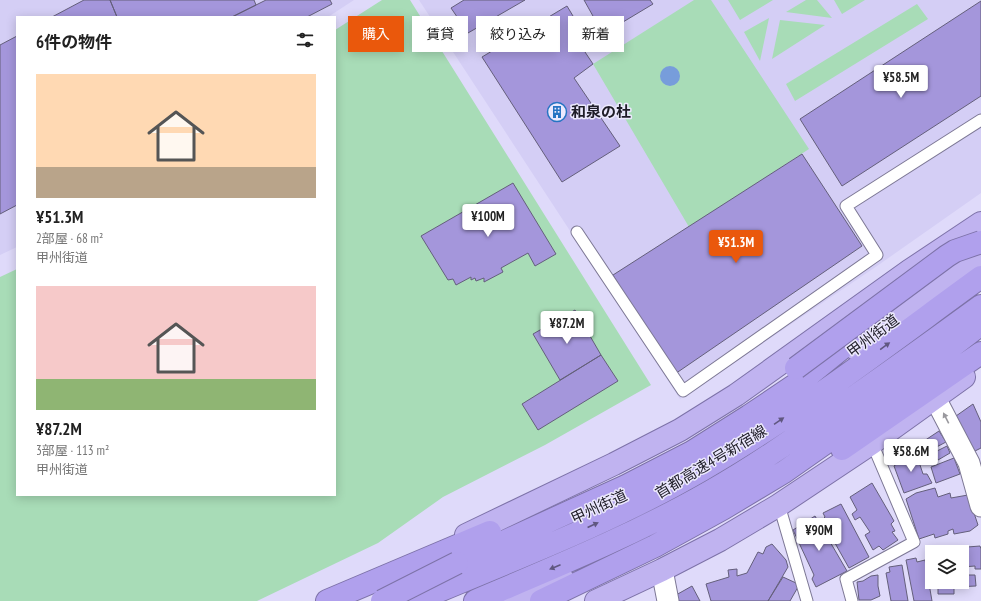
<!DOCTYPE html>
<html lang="ja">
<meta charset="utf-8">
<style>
:root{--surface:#fff;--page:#f6f6f6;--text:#222;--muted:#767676;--accent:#ea580c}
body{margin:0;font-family:"PT Sans Narrow","Noto Sans JP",sans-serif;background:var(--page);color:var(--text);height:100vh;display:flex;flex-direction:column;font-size:15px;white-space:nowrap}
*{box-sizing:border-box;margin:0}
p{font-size:13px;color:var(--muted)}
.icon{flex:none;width:22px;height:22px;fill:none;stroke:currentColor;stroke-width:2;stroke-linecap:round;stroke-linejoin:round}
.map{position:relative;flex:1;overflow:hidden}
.sheet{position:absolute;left:16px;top:16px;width:320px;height:480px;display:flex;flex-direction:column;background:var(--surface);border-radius:0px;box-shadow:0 2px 10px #0003}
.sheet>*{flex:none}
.hud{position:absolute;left:348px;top:16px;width:380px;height:36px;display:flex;gap:8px}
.fabs{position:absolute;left:925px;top:545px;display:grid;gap:8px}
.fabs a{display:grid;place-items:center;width:44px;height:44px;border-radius:0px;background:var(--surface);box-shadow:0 2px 10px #0003;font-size:20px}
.price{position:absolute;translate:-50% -34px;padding:0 9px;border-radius:4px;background:#fff;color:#222;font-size:13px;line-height:26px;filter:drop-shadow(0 1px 2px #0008)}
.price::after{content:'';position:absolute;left:50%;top:24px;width:12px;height:9px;margin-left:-6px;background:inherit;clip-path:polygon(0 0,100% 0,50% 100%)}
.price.selected{background:var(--accent);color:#fff}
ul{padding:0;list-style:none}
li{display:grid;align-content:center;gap:8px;height:212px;padding:0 20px}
li span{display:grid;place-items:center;height:124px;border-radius:0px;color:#555}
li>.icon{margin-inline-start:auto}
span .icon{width:72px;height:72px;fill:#fffc;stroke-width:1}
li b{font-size:17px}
h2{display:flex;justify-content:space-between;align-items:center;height:48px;padding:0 20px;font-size:17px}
.tag{padding:0 14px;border-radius:0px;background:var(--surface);box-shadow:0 2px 10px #0003;font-size:14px;line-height:36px}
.tag.selected{background:var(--accent);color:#fff}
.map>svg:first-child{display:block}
.built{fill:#d4cef5}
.green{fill:#a8dcb7}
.water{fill:#779ddb}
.building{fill:#a496db;stroke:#645f7b}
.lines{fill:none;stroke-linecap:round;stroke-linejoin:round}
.service-casing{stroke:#7d7895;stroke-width:13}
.minor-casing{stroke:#7d7895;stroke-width:23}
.trunk-casing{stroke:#7d72a8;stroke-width:24}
.motorway-casing{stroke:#7d72a8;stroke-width:24}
.service{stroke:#fff;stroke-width:11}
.minor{stroke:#fff;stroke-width:21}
.trunk{stroke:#c0b3f0;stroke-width:22}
.motorway{stroke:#b0a0ed;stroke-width:22}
.motorway-bridge-casing{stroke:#7d72a8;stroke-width:24;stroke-linecap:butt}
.motorway-bridge{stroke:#b0a0ed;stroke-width:22}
.oneway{fill:#605780}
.oneway2{fill:#9a999e}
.labels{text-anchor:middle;stroke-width:3;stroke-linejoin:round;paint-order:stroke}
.poi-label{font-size:15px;font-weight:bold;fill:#1e1c27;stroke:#ece9fd;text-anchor:start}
.street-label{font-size:15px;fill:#1e1c27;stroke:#ece9fd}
</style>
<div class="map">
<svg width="981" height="601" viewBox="0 0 981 601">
<rect width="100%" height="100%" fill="#dfdafa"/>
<!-- built -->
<path class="built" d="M0 0H354L328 17H17V247L0 255Z
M419 0H981V193L877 266 680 399Z"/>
<!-- green -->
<path class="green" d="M382 0H410L651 385 545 445 443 497 378 543 257 601H0V277L17 269V495H335V30Z
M694 0H711L809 149 689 227 593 64Z
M728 0H773L740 20Z
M806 0H817L832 18 786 12Z
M834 0H865L842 14Z
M917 4 928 19 795 101 786 84Z
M769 18 760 61 744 32Z
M780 20 825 25 772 59Z"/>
<!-- water -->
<path class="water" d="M660 76a10 10 0 1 1 20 0a10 10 0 1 1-20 0Z"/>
<!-- building -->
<path class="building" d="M84 0H110L117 17H52Z
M110 0H254L256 5 232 17H117Z
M266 0H330L332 4 307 17H232Z
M464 0H525L468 33 451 8Z
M584 0H650L653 4 603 34Z
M981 1V96L842 186 800 119Z
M567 6 585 36 579 43 593 64 574 78 620 146 562 182 482 57Z
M17 36V205L0 214V45Z
M802 154 862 246 672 376 613 275Z
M513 183 556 254 535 266 528 253 501 268 503 272 484 282V278L476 281 475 278 471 280V277L456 285 453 279 448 280 421 236Z
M575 310 601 355 560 380 533 334Z
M601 355 618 381 538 430 522 404Z
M973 404 981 422V448L971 453 956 416Z
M939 431 946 442 927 452 921 443Z
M947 446 950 453 938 460 933 453Z
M915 450 923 474H927L932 483 904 493 894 466Z
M954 458 960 474 936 483 931 467Z
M872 483 894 521 891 524 895 531 892 532 898 540 883 550 879 546 873 550 865 535 870 532 860 517 855 520 852 514 857 510 850 497Z
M935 488 938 497 950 493 951 498 968 495 978 525 970 531 954 534 953 529 948 531V534L935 538 934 534 919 539 906 499 916 493Z
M841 504 869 557 849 568 822 520 825 517 823 513Z
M815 516 847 571 816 587 812 579 814 575 793 530Z
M772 544 786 560 788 567 768 601H711L706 584 729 577 728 570 737 569V576L747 573 758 552 763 554 766 547Z
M980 546 981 549V569H975V566L962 567V552H932V564L930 550Z
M916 558 917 562 925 560 932 601H914L906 560Z
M902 565 908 601H891L886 573 890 572 889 567Z
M878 575V586L880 596 871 600H859L857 582 863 581 871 576Z
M962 575H975L976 586 954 587V594H938V584L940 582H962Z
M783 577 796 583 798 587 790 601H768Z
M692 586 700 601H678L676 595Z"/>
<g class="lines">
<!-- service casing -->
<g class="service-casing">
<path id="service" d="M577 232 683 391 877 255 846 206 981 120
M779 505 807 601
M852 601 846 579 914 542 872 443"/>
</g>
<!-- minor casing -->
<g class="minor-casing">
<path id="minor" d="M935 398 969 463 981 506
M662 570 668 601"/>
</g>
<!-- trunk casing -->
<g class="trunk-casing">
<path id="trunk" d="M856 349 981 256
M466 535 614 464 680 430 736 395 909 271 981 223
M514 601 563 579
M596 601 662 570 720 540 779 505 872 443 964 377"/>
</g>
<!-- motorway casing -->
<g class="motorway-casing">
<path id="motorway" d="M842 449 981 353
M457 563 626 486 692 452 749 416 804 379 872 324
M327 601 490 532
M415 601C512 560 611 523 702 470 800 413 890 343 981 277
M475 601C555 567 636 534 711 491 743 473 773 453 803 432 863 392 922 349 981 306
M541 601 655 546 724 508 784 472 841 432 981 324"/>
</g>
<!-- service -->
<use href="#service" class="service"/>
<!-- minor -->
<use href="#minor" class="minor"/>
<!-- trunk -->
<use href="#trunk" class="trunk"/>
<!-- motorway -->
<use href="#motorway" class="motorway"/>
<!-- motorway-bridge casing -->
<g class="motorway-bridge-casing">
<path id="motorway-bridge" d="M796 368 947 256 955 251 981 242
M382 601 457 563"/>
</g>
<!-- motorway-bridge -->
<use href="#motorway-bridge" class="motorway-bridge"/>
</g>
<!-- one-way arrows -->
<defs><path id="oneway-solid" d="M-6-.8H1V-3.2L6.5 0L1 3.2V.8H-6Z"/></defs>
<g class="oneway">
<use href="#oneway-solid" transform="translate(885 346) rotate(-36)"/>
<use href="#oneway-solid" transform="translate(779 421) rotate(-34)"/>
<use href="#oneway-solid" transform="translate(593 525) rotate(-25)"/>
<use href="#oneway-solid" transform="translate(555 567) rotate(157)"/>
</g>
<use class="oneway2" href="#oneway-solid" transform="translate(946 418) rotate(-117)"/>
<!-- icons -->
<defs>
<g id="building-ring" transform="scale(1)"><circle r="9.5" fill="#ece9fd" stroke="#2674c3" stroke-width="1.5"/><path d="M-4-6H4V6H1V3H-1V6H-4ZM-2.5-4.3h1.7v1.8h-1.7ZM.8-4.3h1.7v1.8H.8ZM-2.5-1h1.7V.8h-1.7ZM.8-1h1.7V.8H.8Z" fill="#2674c3"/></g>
</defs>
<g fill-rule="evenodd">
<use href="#building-ring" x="557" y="112"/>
</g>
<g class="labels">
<!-- poi labels -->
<g class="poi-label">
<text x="571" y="117">和泉の杜</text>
</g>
<!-- street labels -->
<g class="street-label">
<text transform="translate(873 336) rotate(-37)" y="5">甲州街道</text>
<text transform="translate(711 462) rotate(-31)" y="5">首都高速4号新宿線</text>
<text transform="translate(599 507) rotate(-25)" y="5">甲州街道</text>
</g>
</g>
</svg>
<div class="fabs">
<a><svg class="icon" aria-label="layers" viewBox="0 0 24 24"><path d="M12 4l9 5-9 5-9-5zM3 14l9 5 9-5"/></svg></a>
</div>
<b class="price" style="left:901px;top:99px">¥58.5M</b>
<b class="price" style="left:488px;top:238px">¥100M</b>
<b class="price selected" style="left:736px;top:264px">¥51.3M</b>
<b class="price" style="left:567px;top:345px">¥87.2M</b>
<b class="price" style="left:911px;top:473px">¥58.6M</b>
<b class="price" style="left:819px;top:552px">¥90M</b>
<div class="hud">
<a class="tag selected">購入</a>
<a class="tag">賃貸</a>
<a class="tag">絞り込み</a>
<a class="tag">新着</a>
</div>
<section class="sheet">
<h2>6件の物件<svg class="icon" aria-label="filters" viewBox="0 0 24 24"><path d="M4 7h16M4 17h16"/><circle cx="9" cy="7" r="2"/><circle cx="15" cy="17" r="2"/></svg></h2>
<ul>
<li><span style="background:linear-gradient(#ffd9b3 75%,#b9a48a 0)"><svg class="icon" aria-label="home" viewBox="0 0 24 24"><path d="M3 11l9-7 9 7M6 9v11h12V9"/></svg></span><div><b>¥51.3M</b><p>2部屋 · 68 m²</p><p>甲州街道</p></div></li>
<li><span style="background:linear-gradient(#f6c9c9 75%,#8fb573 0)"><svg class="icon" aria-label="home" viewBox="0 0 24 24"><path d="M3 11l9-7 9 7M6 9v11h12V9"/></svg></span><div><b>¥87.2M</b><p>3部屋 · 113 m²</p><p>甲州街道</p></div></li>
</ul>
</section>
</div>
